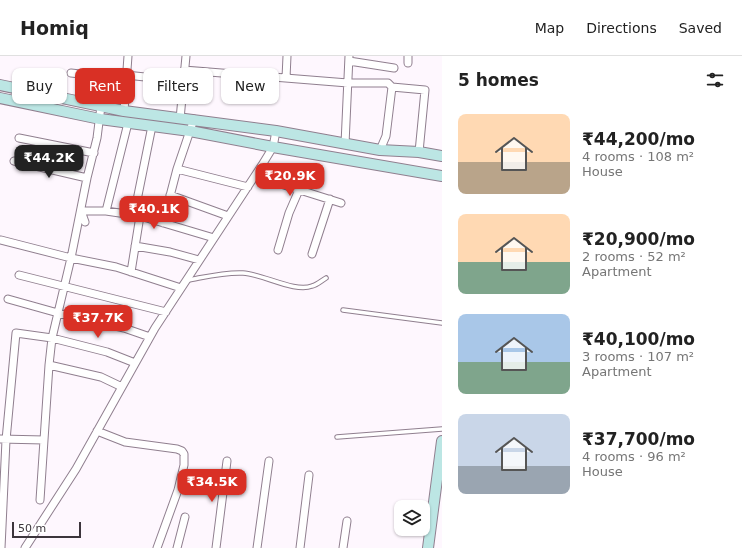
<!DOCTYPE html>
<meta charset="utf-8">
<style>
:root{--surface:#fff;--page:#f6f6f6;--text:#222;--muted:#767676;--line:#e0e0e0;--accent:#d93025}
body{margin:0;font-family:"DejaVu Sans",sans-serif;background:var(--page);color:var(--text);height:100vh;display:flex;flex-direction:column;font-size:15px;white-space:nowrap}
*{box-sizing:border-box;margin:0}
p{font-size:13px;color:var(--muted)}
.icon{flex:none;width:22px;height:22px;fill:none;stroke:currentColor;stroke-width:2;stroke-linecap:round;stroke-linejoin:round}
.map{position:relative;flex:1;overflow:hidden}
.side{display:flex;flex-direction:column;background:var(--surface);width:300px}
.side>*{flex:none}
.hud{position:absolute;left:12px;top:12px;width:370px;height:36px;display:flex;gap:8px}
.buttons{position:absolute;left:394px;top:444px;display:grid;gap:8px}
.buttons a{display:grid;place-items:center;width:36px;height:36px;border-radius:8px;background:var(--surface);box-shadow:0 1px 3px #0004;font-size:20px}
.scale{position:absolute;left:12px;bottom:10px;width:69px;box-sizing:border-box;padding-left:4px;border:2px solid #3c353c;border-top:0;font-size:11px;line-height:14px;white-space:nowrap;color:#3c353c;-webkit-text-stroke:3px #fff;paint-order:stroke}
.price{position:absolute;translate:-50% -34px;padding:0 9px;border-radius:8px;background:var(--accent);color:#fff;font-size:13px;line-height:26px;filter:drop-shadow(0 1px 2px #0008)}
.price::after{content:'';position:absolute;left:50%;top:24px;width:12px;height:9px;margin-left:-6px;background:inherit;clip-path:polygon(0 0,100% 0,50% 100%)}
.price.selected{background:#222;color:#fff}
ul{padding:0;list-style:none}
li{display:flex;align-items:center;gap:12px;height:100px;padding:0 16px}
li span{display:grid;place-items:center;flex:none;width:112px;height:80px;border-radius:8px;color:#555}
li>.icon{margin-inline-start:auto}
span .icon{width:48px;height:48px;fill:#fffc;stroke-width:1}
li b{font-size:17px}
h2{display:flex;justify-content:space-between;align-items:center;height:48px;padding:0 16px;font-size:17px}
.chip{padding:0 14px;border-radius:8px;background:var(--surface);box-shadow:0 1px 3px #0004;font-size:14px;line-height:36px}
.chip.selected{background:var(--accent);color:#fff}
header{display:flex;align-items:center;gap:24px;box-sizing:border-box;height:56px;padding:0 20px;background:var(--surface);border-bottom:1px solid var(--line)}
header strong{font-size:19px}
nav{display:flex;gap:22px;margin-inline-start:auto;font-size:14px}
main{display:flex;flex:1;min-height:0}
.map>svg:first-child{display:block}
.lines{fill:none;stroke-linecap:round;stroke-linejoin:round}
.lane-casing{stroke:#907f8f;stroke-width:5.5}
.street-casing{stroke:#907f8f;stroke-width:9}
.secondary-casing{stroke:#907f8f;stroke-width:12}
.lane{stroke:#fff;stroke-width:3.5}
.street{stroke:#fff;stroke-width:7}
.secondary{stroke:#bce6e4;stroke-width:10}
</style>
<header>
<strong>Homiq</strong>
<nav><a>Map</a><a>Directions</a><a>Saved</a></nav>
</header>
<main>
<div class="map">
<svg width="442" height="492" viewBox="0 0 442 492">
<rect width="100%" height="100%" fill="#fef7fe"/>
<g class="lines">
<!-- lane casing -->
<g class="lane-casing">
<path id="lane" d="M188 224C205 221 225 216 243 217 263 218 295 237 312 230 317 229 321 225 326 222
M343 254 442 267
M337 381 442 373"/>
</g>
<!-- street casing -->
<g class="street-casing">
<path id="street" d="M349 5 394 12
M408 7V0
M184 14 348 27H388L392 31 425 34 419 96
M71 17 126 23
M126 19 183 25
M286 22 287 0
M124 55 128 0
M180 63 186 0
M19 82 94 97
M345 88 349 0
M380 94 386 80 392 31
M14 105 87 122
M262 109 268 124 341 147
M177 113 248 131
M170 139 228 160
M106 155 128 67
M134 159 152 70
M85 166 81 155H106L140 160 214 182
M163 167 177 113 194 63
M1 184 71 202 87 122 97 82 101 50
M135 190 170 196 199 204
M278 194 289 157 299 134
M312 198 330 143
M131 216 140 160
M19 219 166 256
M8 243 58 257 124 272 150 281
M49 309 52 282 71 202 116 211 181 232
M97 375 125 386 177 393 182 395 184 398V409L178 434 157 492
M0 383 44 384 49 309 101 321 122 331
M40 444 44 384
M1 492 6 384 16 277 52 282 107 296 135 307
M25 492 76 413 155 272 262 109 273 91 276 75
M177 492 185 461
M216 492 227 405
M257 492 269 405
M300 492 309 419
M343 492 347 465"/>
</g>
<!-- secondary casing -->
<g class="secondary-casing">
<path id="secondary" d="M0 29 124 55 276 75 380 94 419 96 442 100
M0 42 100 63 190 75 273 91 442 120
M428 492 442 385"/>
</g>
<!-- lane -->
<use href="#lane" class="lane"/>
<!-- street -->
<use href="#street" class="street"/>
<!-- secondary -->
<use href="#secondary" class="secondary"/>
</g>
</svg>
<div class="buttons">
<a><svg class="icon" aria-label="layers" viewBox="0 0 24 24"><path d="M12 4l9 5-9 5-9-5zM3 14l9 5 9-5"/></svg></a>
</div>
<div class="scale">50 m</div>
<b class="price selected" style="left:49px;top:123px">₹44.2K</b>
<b class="price" style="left:290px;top:141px">₹20.9K</b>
<b class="price" style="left:154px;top:174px">₹40.1K</b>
<b class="price" style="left:98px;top:283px">₹37.7K</b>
<b class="price" style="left:212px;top:447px">₹34.5K</b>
<div class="hud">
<a class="chip">Buy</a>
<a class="chip selected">Rent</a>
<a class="chip">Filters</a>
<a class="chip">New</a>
</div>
</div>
<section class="side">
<h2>5 homes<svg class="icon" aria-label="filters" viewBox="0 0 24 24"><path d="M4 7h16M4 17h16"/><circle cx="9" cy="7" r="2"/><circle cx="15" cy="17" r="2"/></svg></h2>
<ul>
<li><span style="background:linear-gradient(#ffd9b3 60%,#b9a48a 0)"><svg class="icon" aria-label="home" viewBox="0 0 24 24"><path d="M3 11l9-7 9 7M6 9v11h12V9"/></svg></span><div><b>₹44,200/mo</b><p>4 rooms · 108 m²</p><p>House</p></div></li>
<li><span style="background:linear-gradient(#ffd9b3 60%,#7fa58c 0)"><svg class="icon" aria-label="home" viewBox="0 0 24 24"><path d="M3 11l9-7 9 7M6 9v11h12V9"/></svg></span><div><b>₹20,900/mo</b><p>2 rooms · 52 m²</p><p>Apartment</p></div></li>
<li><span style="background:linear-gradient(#a9c7e8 60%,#7fa58c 0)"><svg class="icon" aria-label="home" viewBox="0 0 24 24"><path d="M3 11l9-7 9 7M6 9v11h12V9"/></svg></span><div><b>₹40,100/mo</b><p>3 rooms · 107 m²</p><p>Apartment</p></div></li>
<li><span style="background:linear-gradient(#c9d6e8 65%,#9aa5b1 0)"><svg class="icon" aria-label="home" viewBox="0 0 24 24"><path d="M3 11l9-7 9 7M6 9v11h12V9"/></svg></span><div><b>₹37,700/mo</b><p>4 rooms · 96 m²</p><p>House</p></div></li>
</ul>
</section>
</main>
